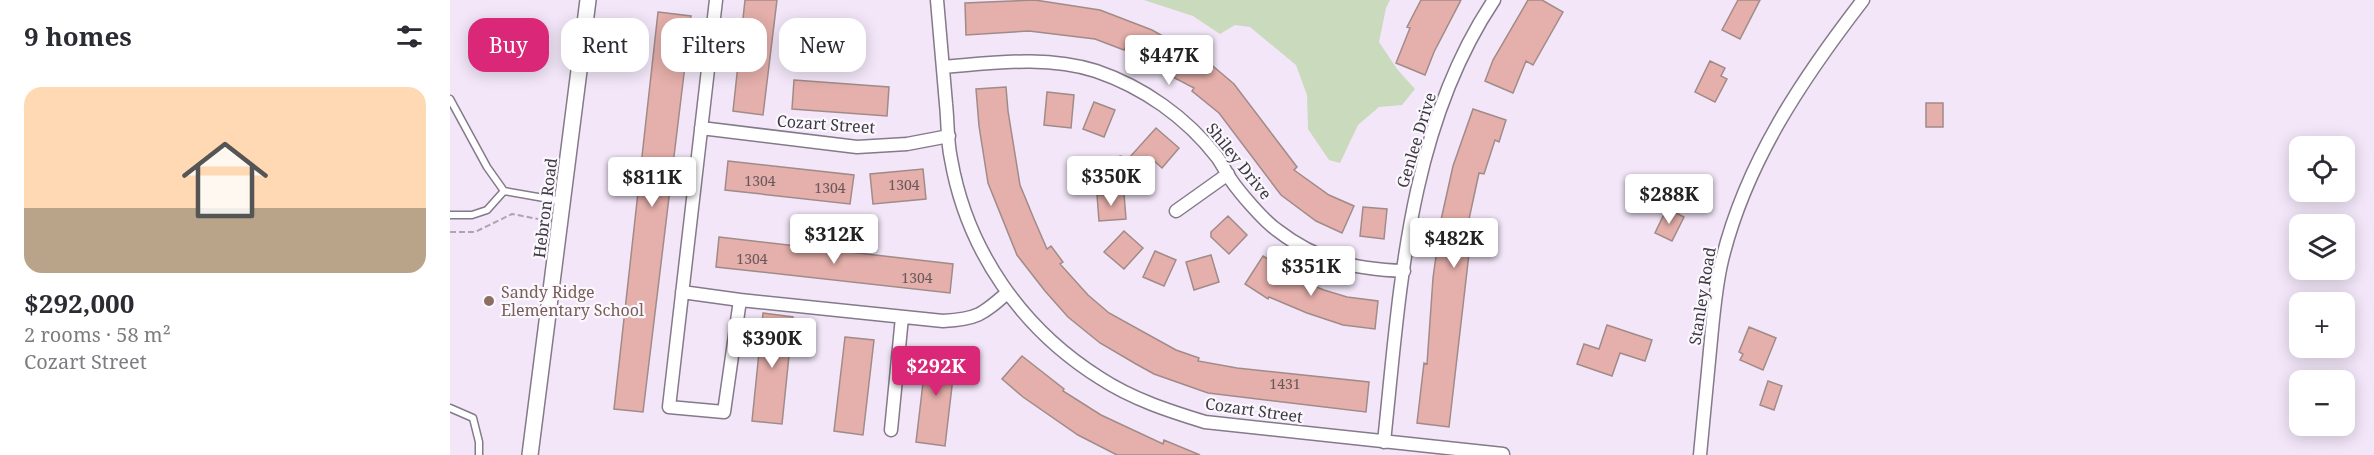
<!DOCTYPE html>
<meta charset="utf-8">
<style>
:root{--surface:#fff;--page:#f7f7f7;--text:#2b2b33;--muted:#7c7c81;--accent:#db2777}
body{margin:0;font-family:"Noto Serif",serif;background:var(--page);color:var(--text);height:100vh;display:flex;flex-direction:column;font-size:22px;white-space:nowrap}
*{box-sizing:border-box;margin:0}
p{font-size:20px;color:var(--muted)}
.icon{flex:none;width:33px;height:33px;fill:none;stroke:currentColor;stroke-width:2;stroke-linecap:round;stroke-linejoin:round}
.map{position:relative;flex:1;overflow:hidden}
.panel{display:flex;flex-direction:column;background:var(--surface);width:450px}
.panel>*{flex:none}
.hud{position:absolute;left:18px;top:18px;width:570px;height:54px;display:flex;gap:12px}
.controls{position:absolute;left:1839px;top:136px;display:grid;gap:12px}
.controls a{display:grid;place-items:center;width:66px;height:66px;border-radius:12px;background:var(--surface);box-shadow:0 3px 15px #0003;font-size:30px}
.price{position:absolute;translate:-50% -51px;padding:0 14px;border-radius:6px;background:#fff;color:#222;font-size:20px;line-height:39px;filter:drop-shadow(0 2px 3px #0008)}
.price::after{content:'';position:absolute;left:50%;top:36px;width:18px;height:14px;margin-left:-9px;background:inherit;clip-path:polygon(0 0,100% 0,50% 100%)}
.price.on{background:var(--accent);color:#fff}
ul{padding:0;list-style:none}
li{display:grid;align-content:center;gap:12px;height:318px;padding:0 24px}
li span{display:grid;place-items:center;height:186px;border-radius:18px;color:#555}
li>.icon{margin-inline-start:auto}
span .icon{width:108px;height:108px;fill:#fffc;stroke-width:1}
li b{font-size:26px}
h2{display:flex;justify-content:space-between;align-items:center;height:72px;padding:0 24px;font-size:26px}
.pill{padding:0 21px;border-radius:18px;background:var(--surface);box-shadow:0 3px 15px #0003;font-size:21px;line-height:54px}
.pill.on{background:var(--accent);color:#fff}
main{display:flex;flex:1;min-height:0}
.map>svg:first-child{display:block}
.green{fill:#cadabd}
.building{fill:#e5afab;stroke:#a18b89;stroke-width:1.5}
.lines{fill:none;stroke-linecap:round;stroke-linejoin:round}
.service-casing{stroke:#847a89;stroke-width:9}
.minor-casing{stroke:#847a89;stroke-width:15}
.tertiary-casing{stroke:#847a89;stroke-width:18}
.path{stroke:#aea5b2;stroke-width:2;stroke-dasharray:6 3;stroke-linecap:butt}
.service{stroke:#fff;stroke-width:6}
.minor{stroke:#fff;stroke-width:12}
.tertiary{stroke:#fff;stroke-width:15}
.education-dot{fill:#8d6e63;stroke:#fbf7fe;stroke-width:2}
.labels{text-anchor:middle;stroke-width:4.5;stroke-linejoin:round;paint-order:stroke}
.number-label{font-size:14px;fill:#68575b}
.street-label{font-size:16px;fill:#3e3a40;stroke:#fbf7fe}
.education-label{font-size:16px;fill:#785e54;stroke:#fbf7fe;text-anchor:start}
</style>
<main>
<section class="panel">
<h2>9 homes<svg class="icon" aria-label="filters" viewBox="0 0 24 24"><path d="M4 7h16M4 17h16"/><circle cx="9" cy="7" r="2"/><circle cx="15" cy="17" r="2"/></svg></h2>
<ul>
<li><span style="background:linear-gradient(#ffd9b3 65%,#b9a48a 0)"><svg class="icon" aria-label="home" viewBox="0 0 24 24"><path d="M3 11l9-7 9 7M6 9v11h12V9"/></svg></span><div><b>$292,000</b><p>2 rooms · 58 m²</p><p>Cozart Street</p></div></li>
</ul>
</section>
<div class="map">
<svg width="1924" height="455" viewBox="0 0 1924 455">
<rect width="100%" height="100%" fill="#f2e6f8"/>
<!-- green -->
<path class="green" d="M694 0H940L936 8 929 42 947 69 965 89 952 105 929 107 908 125 890 163 879 160 858 129 857 95 846 65 800 27 785 25 770 34 743 16Z"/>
<!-- building -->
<path class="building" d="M295 0H327L313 115 283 111Z
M585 0 650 10 702 30 757 61 784 84 847 167 844 170 879 195 904 206 892 233 866 221 831 195 769 113 742 91 744 88 715 73 716 70 675 48 674 50 645 39 579 31 516 35 515 3Z
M971 0H1011L984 52 975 75 946 63 960 28 957 27Z
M1078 0H1092L1113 12 1083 65 1076 61 1063 93 1035 81 1043 60Z
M1288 0H1310L1290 39 1272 30Z
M208 12 241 16 193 412 164 409Z
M1260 61 1275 68 1271 76 1277 79 1265 102 1245 92Z
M344 80 439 87 437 116 342 109Z
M556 87 558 111 570 185 584 219 597 249 601 246 613 262 610 264 638 295 659 313 726 350 749 358 748 361 787 368 919 382 916 412 758 393 704 374 686 364 650 343 618 317 595 291 567 255 538 183 529 126 526 89Z
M597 92 624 95 621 128 594 125Z
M644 102 665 110 654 137 633 129Z
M1476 103H1493V127H1476Z
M1023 109 1056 120 1049 142 1045 140 1034 174 1029 173 1019 219H1023L999 427 967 423 974 363 977 364 983 278 991 220 1003 166Z
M706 128 729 148 712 168 702 159 686 188 660 174 670 156 679 158Z
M278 161 404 175 400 204 275 190Z
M473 169 476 199 423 204 420 174Z
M674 194 676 219 649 221 647 195Z
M913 207 937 209 934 239 910 236Z
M1217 208 1234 217 1222 241 1205 233Z
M778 216 797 235 779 254 761 237V232Z
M674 231 693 248 674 269 654 252Z
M269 237 503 264 500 293 266 267Z
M705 251 726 260 714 286 693 277Z
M761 255 769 282 744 290 736 262Z
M813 256 836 270 834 274 874 290 897 297 928 301 925 329 893 325 857 313 819 297 818 299 795 284Z
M313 313 343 317 332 424 302 421Z
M1157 325 1202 340 1195 361 1170 353 1162 376 1127 364 1134 344 1149 349Z
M1299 327 1326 338 1313 370 1290 360 1293 354 1289 352Z
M395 337 424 340 413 435 384 431Z
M477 349 506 352 495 446 466 442Z
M572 356 614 389 613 391 651 415 713 444 714 440 750 455H667L628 435 573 397 552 379Z
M1318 381 1332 386 1324 410 1310 405Z"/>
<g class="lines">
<!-- service casing -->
<g class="service-casing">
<path id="service" d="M0 99 37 167 54 191
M0 215H22L37 210 54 191 111 201
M0 408 23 418 29 442V455"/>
</g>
<!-- minor casing -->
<g class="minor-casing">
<path id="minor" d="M266 0 219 407 274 412 290 300
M487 0C490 35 493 70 496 104 498 122 497 141 501 159 517 251 572 329 650 378 682 399 719 411 755 422L1053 454
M493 67C543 63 597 55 646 71 693 87 736 117 767 157 772 164 776 172 781 180 790 193 814 221 827 230 867 261 904 269 954 271
M251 128 407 147 457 144 499 136
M726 211 778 174
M232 292 290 300 493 321C527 319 532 315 557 293
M441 430 452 317
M934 442C950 292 957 130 1044 0
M1250 455C1253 420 1257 385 1260 350 1263 320 1265 289 1272 260 1296 162 1352 79 1413 0"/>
</g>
<!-- tertiary casing -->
<g class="tertiary-casing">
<path id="tertiary" d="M80 455 138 0"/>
</g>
<!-- path -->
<path class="path" d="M0 232H25L62 214 88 219"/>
<!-- service -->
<use href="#service" class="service"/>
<!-- minor -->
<use href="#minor" class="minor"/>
<!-- tertiary -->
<use href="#tertiary" class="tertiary"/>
</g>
<!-- markers -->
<circle class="education-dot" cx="39" cy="301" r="6"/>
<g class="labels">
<!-- number labels -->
<g class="number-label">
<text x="310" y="186">1304</text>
<text x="454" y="190">1304</text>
<text x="380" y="193">1304</text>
<text x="302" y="264">1304</text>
<text x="467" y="283">1304</text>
<text x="835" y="389">1431</text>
</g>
<!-- street labels -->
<g class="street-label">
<text transform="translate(376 124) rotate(4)" y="6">Cozart Street</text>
<text transform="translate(966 140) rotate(-73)" y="6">Genlee Drive</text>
<text transform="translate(789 161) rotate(51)" y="6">Shiley Drive</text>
<text transform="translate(95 208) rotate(-83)" y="6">Hebron Road</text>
<text transform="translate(1252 296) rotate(-81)" y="6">Stanley Road</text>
<text transform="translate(804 410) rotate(8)" y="6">Cozart Street</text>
</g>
<!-- education labels -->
<g class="education-label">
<text x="51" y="298">Sandy Ridge<tspan x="51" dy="18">Elementary School</tspan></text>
</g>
</g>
</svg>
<div class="controls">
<a><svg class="icon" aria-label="locate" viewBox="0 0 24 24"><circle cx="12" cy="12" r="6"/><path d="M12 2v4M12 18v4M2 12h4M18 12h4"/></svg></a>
<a><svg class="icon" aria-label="layers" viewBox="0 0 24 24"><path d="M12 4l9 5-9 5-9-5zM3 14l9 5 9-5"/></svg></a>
<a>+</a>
<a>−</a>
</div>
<b class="price" style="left:719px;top:86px">$447K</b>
<b class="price" style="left:661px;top:207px">$350K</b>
<b class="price" style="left:202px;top:208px">$811K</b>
<b class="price" style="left:1219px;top:225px">$288K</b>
<b class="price" style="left:384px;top:265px">$312K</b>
<b class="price" style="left:1004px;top:269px">$482K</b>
<b class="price" style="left:861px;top:297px">$351K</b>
<b class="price" style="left:322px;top:369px">$390K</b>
<b class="price on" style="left:486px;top:397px">$292K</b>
<div class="hud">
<a class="pill on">Buy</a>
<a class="pill">Rent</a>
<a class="pill">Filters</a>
<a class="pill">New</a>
</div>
</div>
</main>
